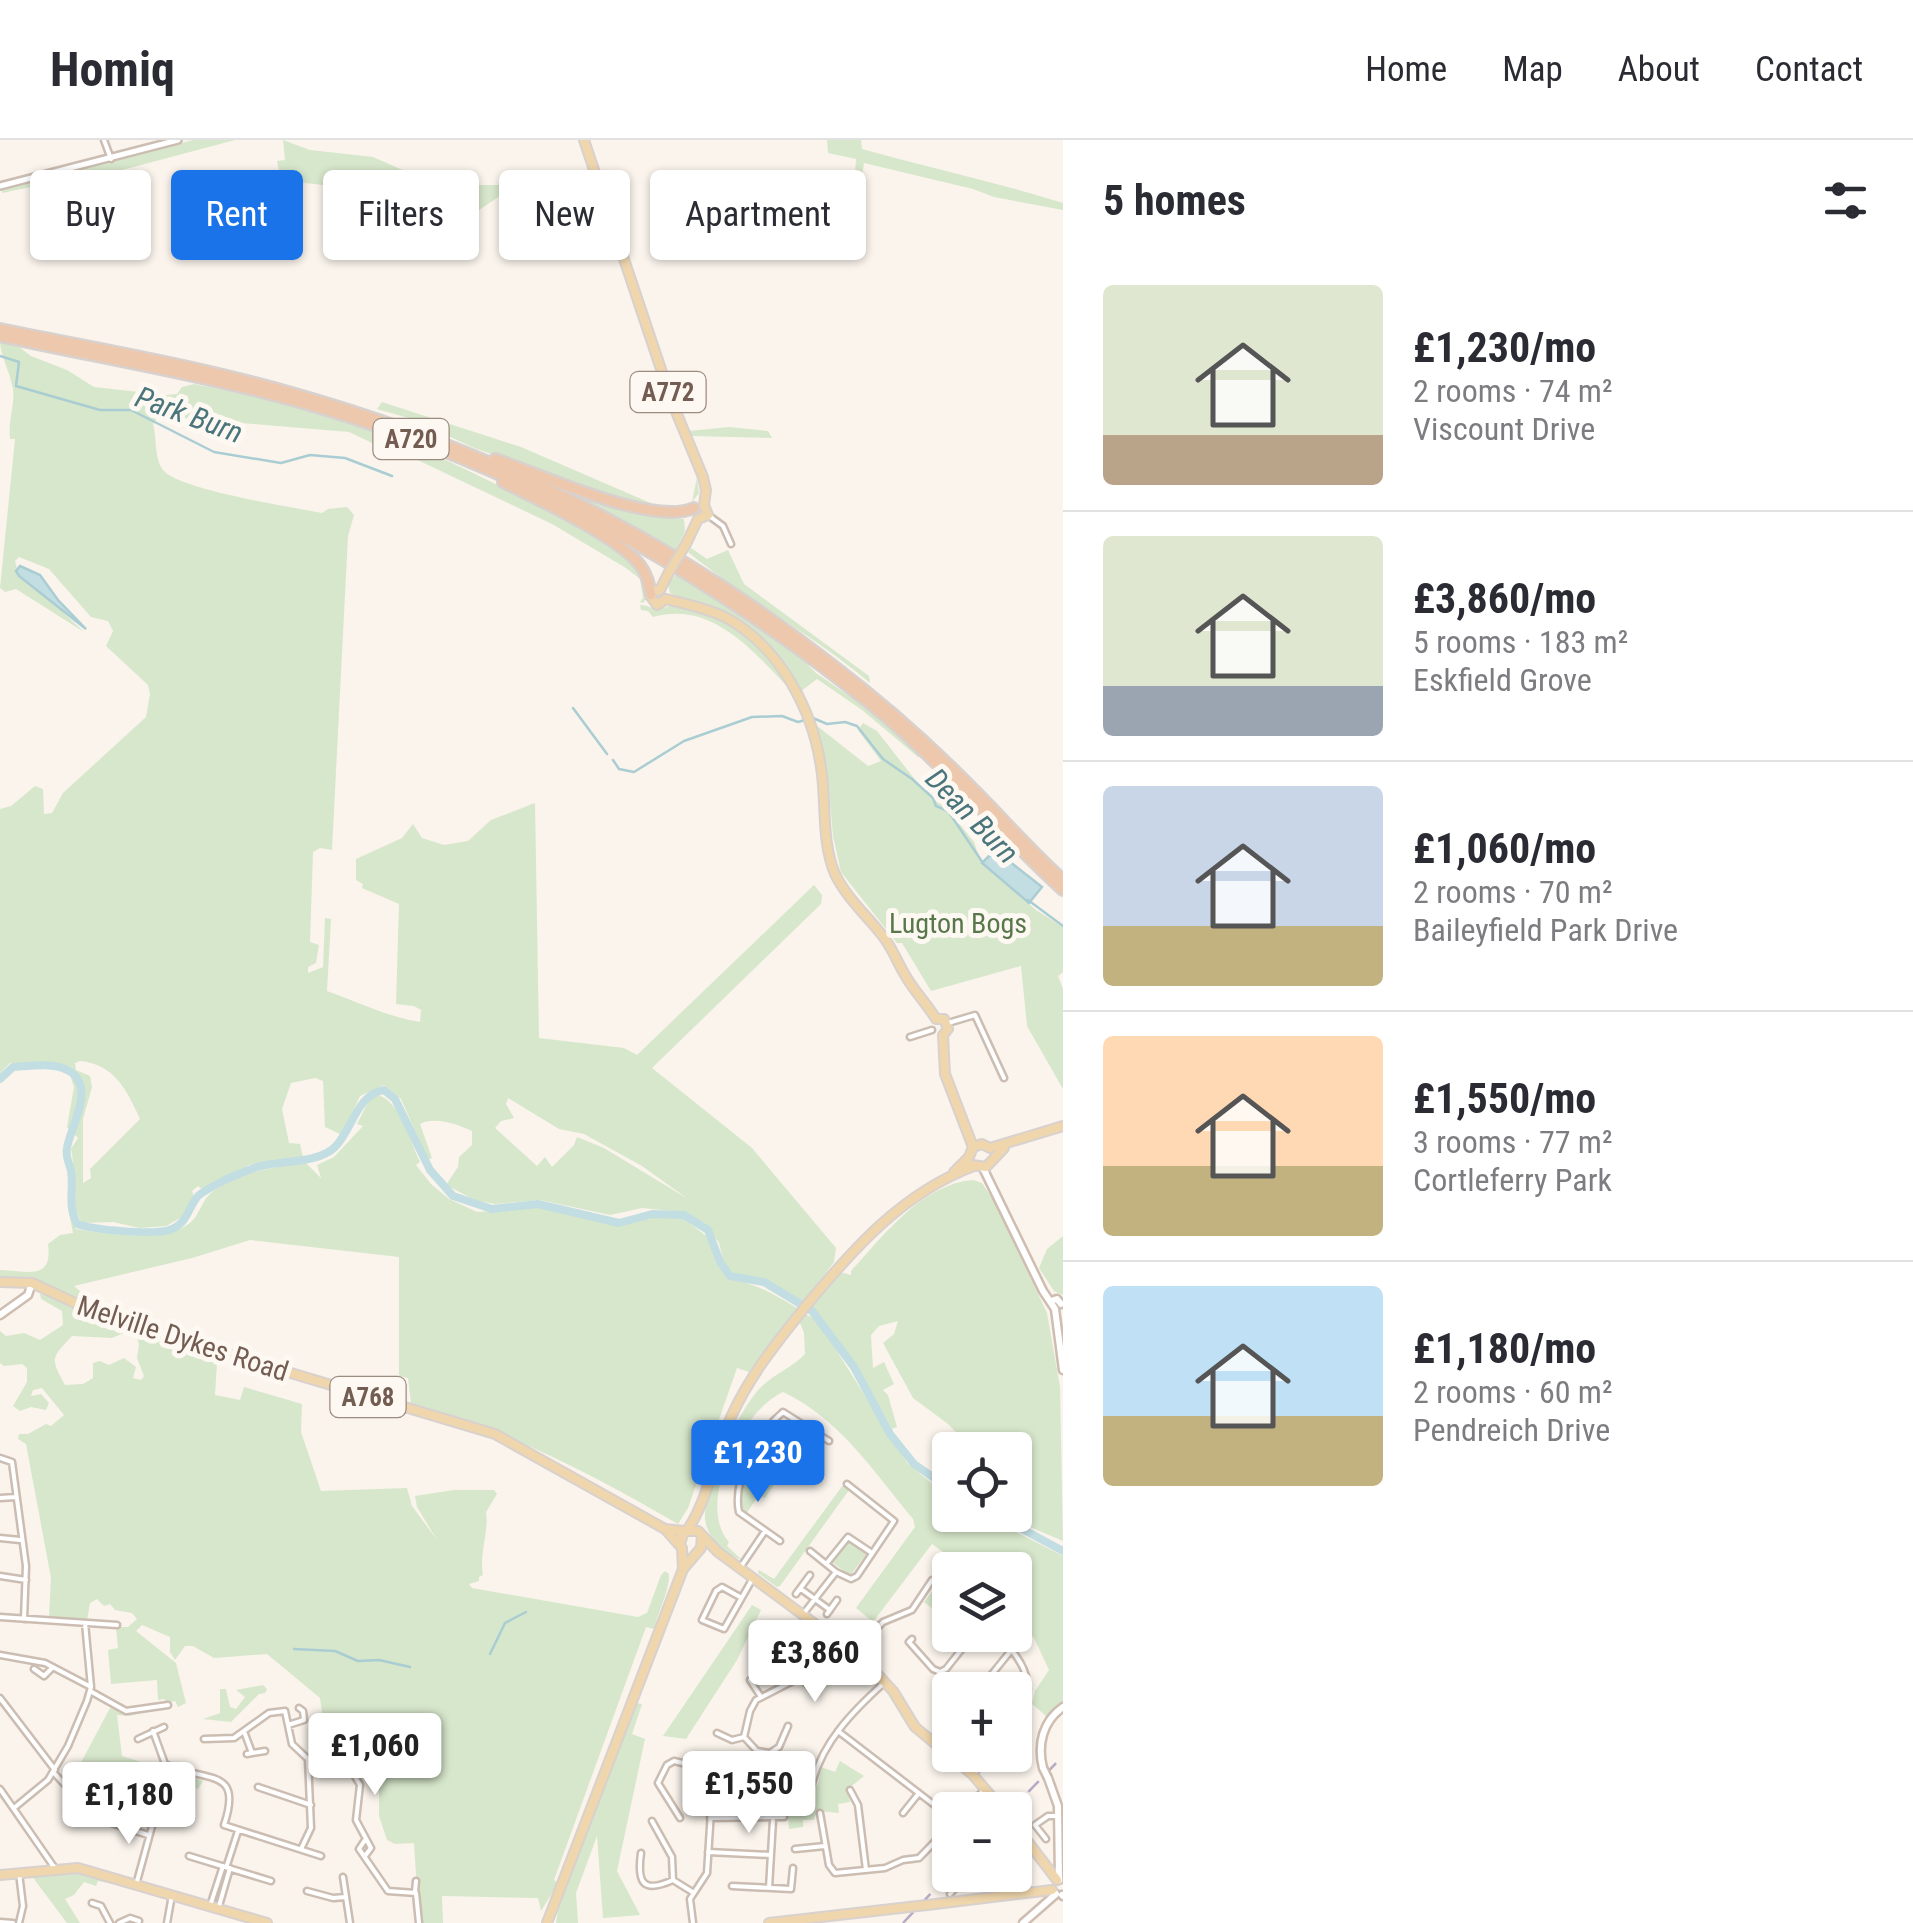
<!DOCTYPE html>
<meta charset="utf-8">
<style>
:root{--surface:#fff;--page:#f2f2f3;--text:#2b2b33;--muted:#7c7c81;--line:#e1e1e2;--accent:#1a73e8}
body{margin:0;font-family:"Roboto Condensed",sans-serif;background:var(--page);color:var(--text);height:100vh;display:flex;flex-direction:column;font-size:38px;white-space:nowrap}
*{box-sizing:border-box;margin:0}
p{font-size:32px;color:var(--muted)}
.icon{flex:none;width:55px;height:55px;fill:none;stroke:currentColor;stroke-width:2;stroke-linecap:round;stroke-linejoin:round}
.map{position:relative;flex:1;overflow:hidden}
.side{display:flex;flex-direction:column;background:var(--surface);width:850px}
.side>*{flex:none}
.guide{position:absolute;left:30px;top:30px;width:882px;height:90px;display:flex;gap:20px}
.controls{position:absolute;left:932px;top:1292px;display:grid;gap:20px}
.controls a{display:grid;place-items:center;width:100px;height:100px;border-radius:10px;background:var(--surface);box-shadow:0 2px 8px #0004;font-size:50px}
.price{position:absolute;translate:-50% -85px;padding:0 22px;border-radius:10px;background:#fff;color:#222;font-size:32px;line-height:65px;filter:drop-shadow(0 2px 5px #0008)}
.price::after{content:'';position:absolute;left:50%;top:60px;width:30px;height:22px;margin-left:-15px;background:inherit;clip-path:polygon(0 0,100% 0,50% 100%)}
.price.current{background:var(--accent);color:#fff}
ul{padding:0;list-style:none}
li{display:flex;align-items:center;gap:30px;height:250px;padding:0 40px}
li+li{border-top:2px solid var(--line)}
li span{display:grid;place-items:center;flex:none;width:280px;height:200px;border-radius:10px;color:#555}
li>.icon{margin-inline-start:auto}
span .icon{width:120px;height:120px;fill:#fffc;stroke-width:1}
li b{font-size:42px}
h2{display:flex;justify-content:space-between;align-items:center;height:120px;padding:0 40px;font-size:42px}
.pill{padding:0 35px;border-radius:10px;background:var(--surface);box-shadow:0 2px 8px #0004;font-size:35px;line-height:90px}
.pill.current{background:var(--accent);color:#fff}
header{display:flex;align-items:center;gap:60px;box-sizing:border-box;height:140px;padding:0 50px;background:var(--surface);border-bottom:2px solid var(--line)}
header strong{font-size:48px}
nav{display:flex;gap:55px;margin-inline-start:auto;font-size:35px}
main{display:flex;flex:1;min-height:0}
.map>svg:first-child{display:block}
.green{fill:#d7e7cb;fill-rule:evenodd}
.water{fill:#c2dee2;stroke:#a9cdd3;stroke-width:2.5}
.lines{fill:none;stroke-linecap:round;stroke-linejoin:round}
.stream{stroke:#a9cdd3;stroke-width:2.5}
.river{stroke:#c2dee2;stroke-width:8}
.minor-casing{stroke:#ccbdb2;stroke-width:9}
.tertiary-casing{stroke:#ccbdb2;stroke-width:10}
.secondary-casing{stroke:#cebdb0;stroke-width:11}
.primary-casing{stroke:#d8d1ce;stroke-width:12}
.trunk-casing{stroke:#d8d1ce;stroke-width:14}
.minor{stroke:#fff;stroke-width:4}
.tertiary{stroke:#fff;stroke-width:5}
.secondary{stroke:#fff;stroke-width:6}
.primary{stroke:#f0d6ad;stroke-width:8}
.trunk{stroke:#eec8ac;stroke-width:9}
.rail{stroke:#b7aac4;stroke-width:2.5;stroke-dasharray:15 10;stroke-linecap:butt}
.secondary-bridge-casing{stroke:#cebdb0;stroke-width:11;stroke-linecap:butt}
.primary-bridge-casing{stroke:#d8d1ce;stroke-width:12;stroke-linecap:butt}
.secondary-bridge{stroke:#fff;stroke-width:6}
.primary-bridge{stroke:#f0d6ad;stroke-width:8}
.labels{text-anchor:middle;stroke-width:10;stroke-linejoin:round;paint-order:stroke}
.shield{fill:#fdf8f2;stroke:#9c8b81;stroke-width:2.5}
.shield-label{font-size:25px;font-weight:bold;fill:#735c51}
.park-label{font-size:28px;fill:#58774b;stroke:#fdf8f2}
.street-label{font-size:28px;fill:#735c51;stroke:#fdf8f2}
.water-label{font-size:30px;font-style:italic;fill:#4a757c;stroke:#fdf8f2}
</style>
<header>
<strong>Homiq</strong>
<nav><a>Home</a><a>Map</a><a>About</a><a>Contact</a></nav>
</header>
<main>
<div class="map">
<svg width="1063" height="1783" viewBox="0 0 1063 1783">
<rect width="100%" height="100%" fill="#faf4ec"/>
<!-- green -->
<path class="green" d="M193 0H235L47 50 36 46 2 53V50Z
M283 0 310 10 373 17 414 35 450 45H516L466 79 410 72 380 52 281 40 277 21 285 20Z
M827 0H861L862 9C929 28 997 42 1063 63V70L994 57 973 49 864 23 861 43 854 48 856 19 828 13Z
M0 200 14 203 31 216 67 230 94 247 166 255 177 254 182 247 194 244C247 254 299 267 351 283 417 304 479 335 541 367 571 382 608 399 632 424 643 434 646 444 647 458L643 463 640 462 643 458 640 439 626 428 552 384 405 314 387 310 349 292 159 276 153 284C157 298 154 318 163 330 179 350 292 367 322 373L328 369 347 367 354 375 348 396 332 710 320 708 313 712 310 802 319 805 316 823 308 827V833L323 827 325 778 331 779 327 851C358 862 388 877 420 882L421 870 414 866 396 864 399 764 362 748 363 744 356 740V719L402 698 413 684 422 698 444 705 468 701 491 680 535 663 539 898 624 908 637 915 814 745 822 755 821 764 652 928 752 1008 836 1108 834 1122 804 1162 772 1143 737 1136 725 1127 719 1103 705 1083 682 1072 642 1068 610 1075 540 1060 495 1064 475 1060 446 1045 458 1027 459 1017 472 1005V991C458 984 434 976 420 984L432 1018 428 1020 401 959 384 945 360 956 342 995 325 987 323 941 315 938 291 943 282 969 289 1003 300 1004 303 1017 249 1025 203 1050 198 1046 192 1051 194 1056 182 1077 166 1086 140 1088 113 1082 82 1083C67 1060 77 1035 71 1009L78 998 67 987 74 947 71 938 75 931 51 924 10 923 0 933V669L11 666 35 646 43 649 44 674 52 673 63 653 146 577 150 554 148 545 106 506 113 491 108 481 91 477 49 429 19 417 15 421 19 436 37 448 84 492 16 449 5 452 0 448 15 299H10C8 281 15 264 13 249 10 231 0 216 0 200ZM80 921C114 924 127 950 140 979L90 1029 91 1038 83 1043V979L92 947 90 936 76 930 75 923ZM508 958 559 989 584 994 642 1026 688 1059 604 1008 577 997 574 1005 552 1027 545 1017 537 1026 495 988 501 981 514 978 506 964Z
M382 262 521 307 662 368H676L692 362 697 337 699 353 687 368 654 369 474 308 412 279 377 269Z
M729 287 768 291 772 298 691 296 689 291Z
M561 345 633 373 684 379 685 391 676 411 559 348Z
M691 408 707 419 728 410 744 444 869 536 870 543C814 495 746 460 688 412Z
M678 432 786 503 816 533 883 579 923 617H918L862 570 817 539 800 552C779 512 751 483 708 466 696 460 682 460 670 453L668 444Z
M640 465C645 465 650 467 655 469 663 470 669 464 677 465 727 468 770 508 791 550 755 514 714 460 653 477L648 471 641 470Z
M863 583 877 591 920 646 950 672 974 702 981 723 1036 770 1063 787V832L1058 836 1063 849V949L1027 886 1021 826 931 851 902 803H897L841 732 833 696 827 628 816 585 868 626 881 621 858 590Z
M378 955C401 962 410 1001 420 1022L416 1025 431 1044 449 1059 477 1072 540 1067 620 1085 652 1076 669 1075 683 1078 710 1099C715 1134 724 1135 755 1146 769 1151 785 1161 797 1168L749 1232 737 1228 688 1368 678 1384C594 1335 505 1289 411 1263L408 1238 399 1236V1117L250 1100 192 1118 74 1146 96 1165 209 1203 217 1223 215 1255 240 1260 244 1247 302 1264 301 1292 321 1351 407 1348 412 1366 437 1400 417 1367 415 1356 454 1350H494L497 1354 486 1372C489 1393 479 1413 483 1435L479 1437V1441L469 1444 472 1448 638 1477 647 1473 661 1435 665 1431 669 1434C670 1450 658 1472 654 1489L646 1487 554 1740 558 1743 541 1771 538 1758 442 1756 443 1783H419L414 1703 395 1704 387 1700 379 1676V1628L374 1607 350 1592 325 1594 320 1558 267 1514 214 1518 193 1506H185L175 1520 170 1512V1497L142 1485 136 1491 176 1523 186 1563 178 1567 175 1561 167 1563 164 1559 158 1560 157 1540 111 1544 108 1510 118 1508 116 1487H128L137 1479 132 1473 115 1470 110 1464 104 1466 97 1459 90 1463 87 1481 49 1478 51 1438 26 1304 18 1299 19 1294H28L46 1284 51 1286 64 1275 42 1248 33 1250 31 1256 41 1254 49 1263 46 1270 31 1267 20 1271 13 1266 27 1242V1228L22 1224 4 1226 0 1223V1191L6 1196 24 1193 40 1200 63 1185 62 1171 41 1159 40 1154 44 1153 82 1172 88 1170 86 1165 37 1141 0 1138V1130C28 1131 53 1141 48 1104L60 1095 73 1093 70 1078 76 1089C105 1094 169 1104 192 1081 199 1074 202 1062 209 1055 230 1034 277 1026 306 1023L321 1038 317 1025 334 1017 363 986 357 984 369 960ZM126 1192 136 1195 139 1204 137 1218 144 1236 141 1240 133 1238 136 1227 124 1218 109 1225 100 1221 93 1223V1238L83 1244 65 1245C50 1217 51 1219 72 1196L112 1198Z
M973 1040 982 1043 994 1061 1047 1173 1060 1247 1063 1401 1002 1375 1026 1383 1033 1377 1015 1368V1310H973L948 1284 913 1258 883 1203 894 1194 898 1181 879 1186 871 1195 873 1228 884 1222 894 1244 883 1250 888 1255 897 1287 892 1289 857 1226 812 1167 840 1132 851 1135V1131C883 1096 922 1044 973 1040Z
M1063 1096V1155L1054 1151 1039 1128 1047 1109Z
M805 1174 813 1178 825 1192 907 1323 950 1358V1375H983L1063 1416V1564L1046 1576 1032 1564 1035 1551 1049 1530 1034 1498 1015 1478V1430H950V1460L947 1465 940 1460 933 1469 924 1462 955 1421 932 1404 873 1482 856 1468 915 1387 913 1379C875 1333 839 1278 783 1252 742 1270 695 1364 729 1402L727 1406 742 1420C724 1414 704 1396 705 1374 706 1342 739 1269 761 1247 774 1234 792 1228 805 1214L804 1193 799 1180Z
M750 1326 775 1342 765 1358 759 1355 746 1374C733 1360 746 1341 750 1326Z
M843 1345 849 1350 780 1446 777 1447 758 1433 759 1430 774 1439Z
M849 1400 867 1413 850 1436 831 1421Z
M752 1465 761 1470 737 1520 686 1599 663 1596Z
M829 1498 865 1525 857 1532 837 1515 811 1545 804 1535Z
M263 1545 267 1549 265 1553 259 1554 231 1582 203 1579 220 1573V1549H226L230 1567 236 1569 245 1557 236 1550Z
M636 1563 642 1564 632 1594 645 1599 617 1731 640 1775 603 1778 597 1696 576 1753 578 1783H556L559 1762Z
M161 1566V1569L129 1576 117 1575 122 1616 203 1641 198 1649 169 1638 147 1635 137 1661 156 1668 151 1679 104 1665 76 1632 110 1568 132 1573Z
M775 1620 795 1633 793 1647 804 1649 818 1645 821 1627 835 1632 840 1621 864 1636 848 1649 850 1662 838 1664 839 1673 817 1671 814 1680H803V1687L789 1689 787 1662 763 1643 765 1626Z
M74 1731 116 1741 114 1744 98 1741 96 1746 84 1742 74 1755 65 1759 80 1783H67L34 1739 36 1735Z"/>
<!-- water -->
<path class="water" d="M20 426 40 435 58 460 86 489 19 436 16 431Z
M995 710 1042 747 1029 763 982 723Z"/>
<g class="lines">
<!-- stream -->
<path class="stream" d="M0 216 19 222 16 246 100 270H131L214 312 281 323 310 315 345 318 392 336
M573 568 607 614
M813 578 827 584 845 582 857 586 883 619 912 639 933 658 936 666 948 671 983 723
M613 620 619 629 634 632 684 601 752 577 782 576 798 582 805 580
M1028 760 1063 786
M294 1509 335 1511 358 1521 379 1520 410 1527
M490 1514 505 1483 526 1472"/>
<!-- river -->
<path class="river" d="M0 939 13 927C29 926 53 922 67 930 98 945 70 987 67 1008 65 1017 69 1022 71 1031 74 1050 67 1065 77 1084 95 1090 150 1095 169 1090 188 1084 187 1069 198 1056 205 1050 217 1044 225 1040 236 1035 249 1029 261 1026 284 1020 317 1024 335 1007 353 989 356 955 384 950L395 959 430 1030 453 1056 492 1069 538 1064 619 1083 652 1074 684 1075 708 1090 720 1122 730 1136 764 1142 812 1171 854 1227 890 1294 914 1324 950 1349
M996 1375 1063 1411"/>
<!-- minor casing -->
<g class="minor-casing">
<path id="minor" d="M104 0 111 19
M708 375 723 386 731 404
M948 883 975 875 1004 938
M910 897 932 890
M0 1318 12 1322 26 1426 24 1479
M0 1358 16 1357
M0 1398 20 1400
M780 1401 739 1372C732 1339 759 1292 783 1272L829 1301
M810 1411 836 1432
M827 1423 848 1397 872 1413
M740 1428 765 1391
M0 1436 26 1440
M801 1449 830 1470
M796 1454 810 1435
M740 1457 722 1447 716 1451 702 1480 724 1489 753 1438
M941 1464 939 1467 950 1476
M804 1473 836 1432 851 1439 857 1436 894 1381 847 1344
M827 1474 837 1460
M0 1477 117 1485
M996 1495C1025 1519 1040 1549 1015 1583
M912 1499 909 1502 933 1529 940 1532 946 1529 973 1495
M772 1501 788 1504 810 1519
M855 1512 883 1482 912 1470 932 1440
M0 1515 45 1523 91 1547
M34 1529 44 1536 53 1527
M798 1536 812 1548 827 1532
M750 1540 761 1557
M979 1550 1013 1508
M90 1551 126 1571 168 1565
M0 1558 55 1630
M288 1585 304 1580 303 1571 299 1568
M153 1591 165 1624C205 1643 244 1626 224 1685L321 1716
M838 1591 950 1677
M717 1593 732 1600 744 1597 750 1571 756 1560 793 1541 826 1495
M245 1594 252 1613 247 1614
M744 1597 757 1611 770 1613 779 1607 788 1586
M138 1599 164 1587
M204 1599 234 1598 269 1573 285 1571 292 1604 308 1619 311 1688 302 1707
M348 1611 343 1616 360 1645 356 1680 371 1708 365 1716
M348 1611 358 1624 354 1631
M252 1613 265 1611
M53 1632 96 1678 148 1695
M973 1634 989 1615
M812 1644C822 1602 854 1570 885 1542
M258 1647 311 1665
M0 1649 54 1727
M850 1650 858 1665 866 1730
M81 1664 76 1670 78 1678 91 1676
M14 1668 48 1640 68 1606 87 1561 91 1547 85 1483
M965 1670 985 1649
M820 1673 829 1725 835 1733 885 1728 903 1720 919 1718 950 1686
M903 1673 919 1653
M680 1678 658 1643 667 1625 674 1621 695 1626 713 1640 707 1733 690 1759 693 1783
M710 1678 784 1677
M652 1681 672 1717 673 1740 694 1753
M1046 1699 1035 1685 1048 1676H1058
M365 1700 359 1709 388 1751 416 1753 419 1783
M795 1709 825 1706
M708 1712 771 1715
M641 1713C637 1742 642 1754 673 1740
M189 1716 271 1741
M227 1725 238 1691
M343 1737 350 1783
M136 1745 154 1679
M732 1746 791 1749 793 1728
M769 1748 773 1680
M307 1751 333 1758 346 1757
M415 1752 416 1741
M950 1754 967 1735
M92 1763 101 1766 110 1783
M210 1766 223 1726
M219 1766 230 1728
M0 1782 13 1783
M19 1783 23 1766 19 1733
M119 1783 130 1778 139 1781
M167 1783 172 1755"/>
</g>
<!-- tertiary casing -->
<g class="tertiary-casing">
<path id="tertiary" d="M0 46 178 0"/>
</g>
<!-- secondary casing -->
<g class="secondary-casing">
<path id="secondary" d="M983 1028 1043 1151 1055 1169 1063 1230
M1051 1161 1057 1159 1061 1164
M0 1175 28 1155 32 1143
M1043 1628C1037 1604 1043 1581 1063 1567
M1048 1638 1058 1666 1059 1740
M1062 1755 1063 1756
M1023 1783 1056 1754"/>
</g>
<!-- primary casing -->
<g class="primary-casing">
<path id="primary" d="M584 0 672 262 703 337 706 350 704 365 708 375 698 379 686 404
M666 459C686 464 706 468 725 477 781 507 815 573 822 635 826 668 822 703 835 734 846 757 866 775 882 795 892 807 897 822 905 835 914 851 927 864 936 879
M666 459 657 465 651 457 654 451 660 450 668 434
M936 879H944L948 889 943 895 945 934 973 1007
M990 1008 1063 986
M972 1025 986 1027 1004 1008
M954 1032 969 1017 973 1007 982 1004 990 1008
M0 1142 32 1143 110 1179 495 1294 665 1389 684 1391
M688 1389C710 1356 715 1311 732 1275 750 1235 778 1201 805 1167 853 1109 902 1053 974 1026
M666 1390 682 1408 683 1429
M680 1404 684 1391H698L718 1412 865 1521 893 1551 915 1587 973 1635 1003 1670
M1015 1685 1057 1740
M0 1735 78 1728 267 1783
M927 1765 1052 1750
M547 1783 683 1429 701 1408 702 1395
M769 1783 909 1767"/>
</g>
<!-- trunk casing -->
<g class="trunk-casing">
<path id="trunk" d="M0 189C98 209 199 226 295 254 489 309 672 399 831 524 881 562 929 604 973 649 1003 679 1031 711 1063 740
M0 196C101 218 203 235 303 263 511 322 698 427 867 561 938 618 996 689 1063 750
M495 319C540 334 653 387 694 368
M503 342C537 359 617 396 640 425 647 434 649 444 651 455"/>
</g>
<!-- minor -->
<use href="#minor" class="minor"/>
<!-- tertiary -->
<use href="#tertiary" class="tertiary"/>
<!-- secondary -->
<use href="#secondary" class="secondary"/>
<!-- primary -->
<use href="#primary" class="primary"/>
<!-- trunk -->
<use href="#trunk" class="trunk"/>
<!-- rail -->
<path class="rail" d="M1011 1670 1063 1616
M903 1783 950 1733"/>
<!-- secondary-bridge casing -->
<g class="secondary-bridge-casing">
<path id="secondary-bridge" d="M1043 1628 1048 1638"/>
</g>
<!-- primary-bridge casing -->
<g class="primary-bridge-casing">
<path id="primary-bridge" d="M668 434 686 404
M909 1767 927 1765"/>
</g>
<!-- secondary-bridge -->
<use href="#secondary-bridge" class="secondary-bridge"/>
<!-- primary-bridge -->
<use href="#primary-bridge" class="primary-bridge"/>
</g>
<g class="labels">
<!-- shield labels -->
<g class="shield">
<rect x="630.5" y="232" width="75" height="40" rx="8"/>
<rect x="373.5" y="279" width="75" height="40" rx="8"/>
<rect x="330.5" y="1237" width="75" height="40" rx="8"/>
</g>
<g class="shield-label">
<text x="668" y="261">A772</text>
<text x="411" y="308">A720</text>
<text x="368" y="1266">A768</text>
</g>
<!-- park labels -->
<g class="park-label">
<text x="958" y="793">Lugton Bogs</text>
</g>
<!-- street labels -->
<g class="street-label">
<text transform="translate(183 1198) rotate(18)" y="10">Melville Dykes Road</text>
</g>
<!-- water labels -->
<g class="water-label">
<text transform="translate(189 275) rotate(20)" y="10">Park Burn</text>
<text transform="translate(972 676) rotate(46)" y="10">Dean Burn</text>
</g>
</g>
</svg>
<div class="controls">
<a><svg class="icon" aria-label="locate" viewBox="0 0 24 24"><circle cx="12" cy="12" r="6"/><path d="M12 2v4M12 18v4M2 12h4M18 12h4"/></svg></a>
<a><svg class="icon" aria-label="layers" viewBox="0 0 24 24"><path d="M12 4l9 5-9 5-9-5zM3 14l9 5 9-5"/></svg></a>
<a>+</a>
<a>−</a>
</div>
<b class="price current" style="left:758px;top:1365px">£1,230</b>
<b class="price" style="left:815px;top:1565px">£3,860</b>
<b class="price" style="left:375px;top:1658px">£1,060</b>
<b class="price" style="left:749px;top:1696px">£1,550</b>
<b class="price" style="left:129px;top:1707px">£1,180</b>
<div class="guide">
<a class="pill">Buy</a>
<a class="pill current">Rent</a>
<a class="pill">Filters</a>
<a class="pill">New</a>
<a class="pill">Apartment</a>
</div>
</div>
<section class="side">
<h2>5 homes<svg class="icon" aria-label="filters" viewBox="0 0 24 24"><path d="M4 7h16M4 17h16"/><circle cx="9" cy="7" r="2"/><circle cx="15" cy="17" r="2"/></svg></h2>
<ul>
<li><span style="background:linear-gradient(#dfe7d0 75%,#b9a48a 0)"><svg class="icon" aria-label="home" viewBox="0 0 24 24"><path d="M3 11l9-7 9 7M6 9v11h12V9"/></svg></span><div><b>£1,230/mo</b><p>2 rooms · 74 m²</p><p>Viscount Drive</p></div></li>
<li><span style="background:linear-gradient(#dfe7d0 75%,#9aa5b1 0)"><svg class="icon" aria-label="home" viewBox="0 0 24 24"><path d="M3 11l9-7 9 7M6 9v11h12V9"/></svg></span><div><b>£3,860/mo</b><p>5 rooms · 183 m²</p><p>Eskfield Grove</p></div></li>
<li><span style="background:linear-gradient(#c9d6e8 70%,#c2b280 0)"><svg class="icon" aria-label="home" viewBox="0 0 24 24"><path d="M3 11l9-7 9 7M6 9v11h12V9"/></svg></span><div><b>£1,060/mo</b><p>2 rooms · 70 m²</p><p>Baileyfield Park Drive</p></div></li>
<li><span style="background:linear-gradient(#ffd9b3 65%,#c2b280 0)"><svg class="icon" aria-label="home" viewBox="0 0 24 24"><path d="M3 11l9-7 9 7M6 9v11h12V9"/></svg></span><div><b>£1,550/mo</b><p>3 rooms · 77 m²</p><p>Cortleferry Park</p></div></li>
<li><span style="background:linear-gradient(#bfe0f5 65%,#c2b280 0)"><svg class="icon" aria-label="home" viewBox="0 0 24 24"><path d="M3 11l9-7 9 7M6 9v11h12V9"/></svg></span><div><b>£1,180/mo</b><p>2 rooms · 60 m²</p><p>Pendreich Drive</p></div></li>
</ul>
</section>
</main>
